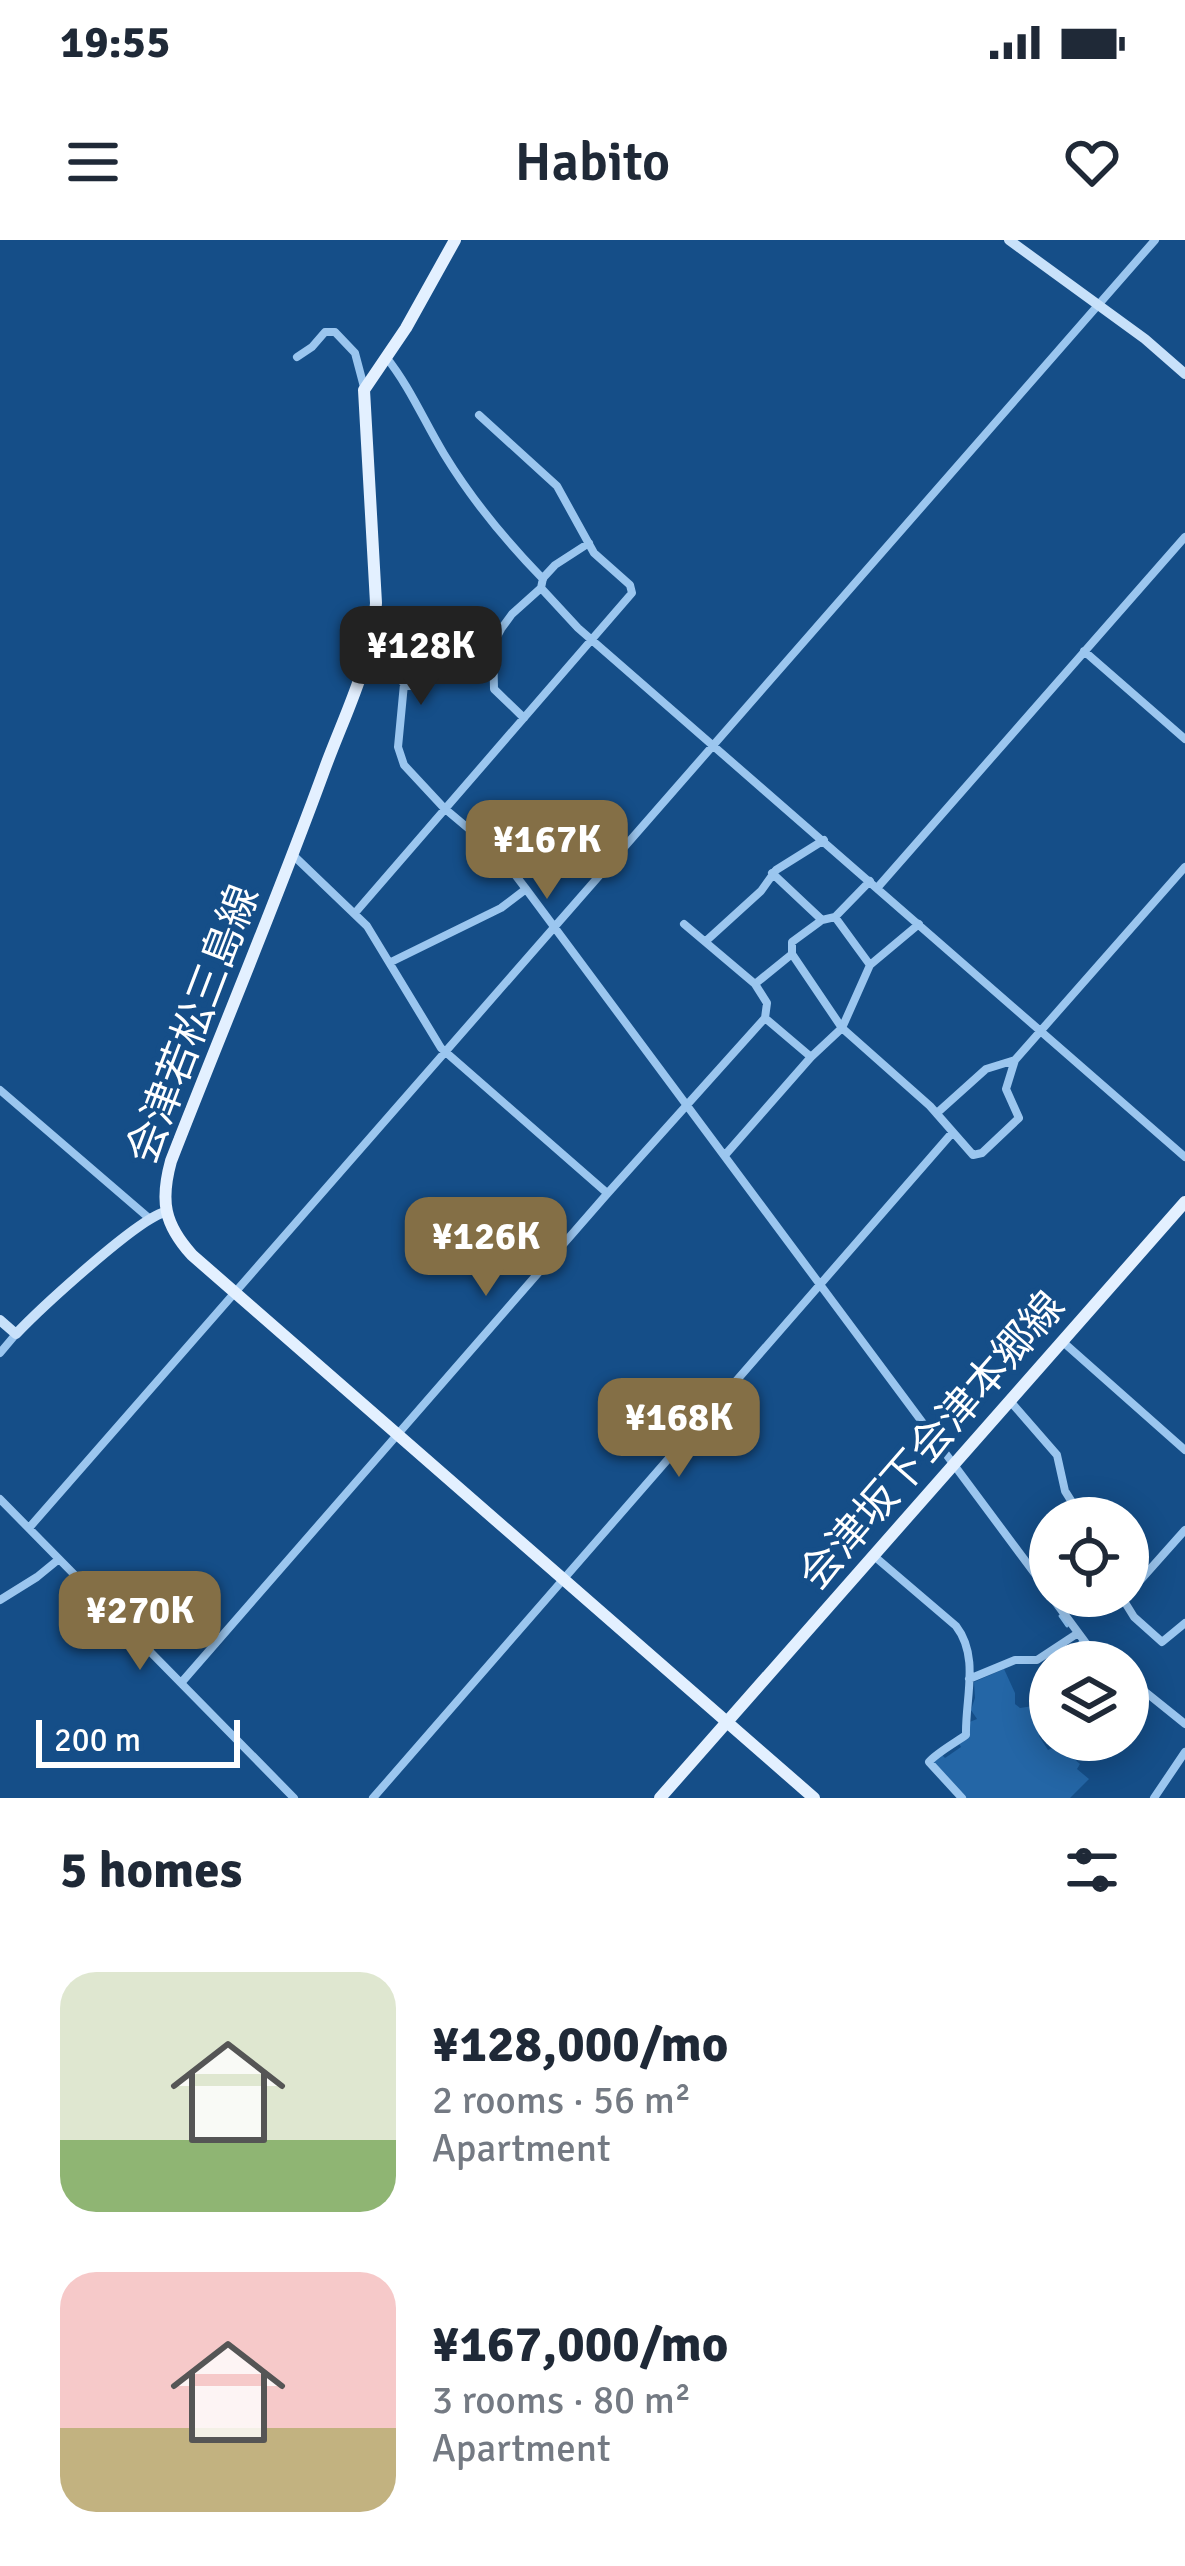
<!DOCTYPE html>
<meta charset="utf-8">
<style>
:root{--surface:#fff;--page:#f6f6f7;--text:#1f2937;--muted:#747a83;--accent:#846f46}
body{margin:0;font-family:Signika,"Noto Sans JP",sans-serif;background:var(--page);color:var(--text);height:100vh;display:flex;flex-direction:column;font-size:45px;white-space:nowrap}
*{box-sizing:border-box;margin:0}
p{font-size:39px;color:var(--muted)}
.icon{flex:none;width:66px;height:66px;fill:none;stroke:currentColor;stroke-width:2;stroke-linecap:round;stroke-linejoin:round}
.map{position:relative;height:1558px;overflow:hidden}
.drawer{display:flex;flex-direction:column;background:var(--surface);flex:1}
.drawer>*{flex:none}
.controls{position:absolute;left:1029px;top:1257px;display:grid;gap:24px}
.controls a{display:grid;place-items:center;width:120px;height:120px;border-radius:50%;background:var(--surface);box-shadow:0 6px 30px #0003;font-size:60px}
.scale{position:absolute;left:36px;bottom:30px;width:204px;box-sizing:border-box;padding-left:12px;border:6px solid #fff;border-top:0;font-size:33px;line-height:42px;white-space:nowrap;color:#fff;-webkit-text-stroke:9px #154e88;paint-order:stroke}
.price{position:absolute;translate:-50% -102px;padding:0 27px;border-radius:24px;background:var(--accent);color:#fff;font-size:39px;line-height:78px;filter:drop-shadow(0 3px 6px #0008)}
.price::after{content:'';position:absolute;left:50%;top:72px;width:36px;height:27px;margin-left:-18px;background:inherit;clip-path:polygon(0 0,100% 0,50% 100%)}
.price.current{background:#222;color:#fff}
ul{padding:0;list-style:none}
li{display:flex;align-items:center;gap:36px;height:300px;padding:0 60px}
li span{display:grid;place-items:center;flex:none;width:336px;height:240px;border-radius:36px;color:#555}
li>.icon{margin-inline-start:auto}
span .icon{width:144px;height:144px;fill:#fffc;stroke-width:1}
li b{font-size:51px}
h2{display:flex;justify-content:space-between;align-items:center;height:144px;padding:0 60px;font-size:51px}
.status{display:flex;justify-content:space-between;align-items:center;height:84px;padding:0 60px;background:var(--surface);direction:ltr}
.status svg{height:33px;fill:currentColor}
header{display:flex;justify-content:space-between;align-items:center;height:156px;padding:0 60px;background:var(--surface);font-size:54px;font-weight:600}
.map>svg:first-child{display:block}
.green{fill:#2466a6}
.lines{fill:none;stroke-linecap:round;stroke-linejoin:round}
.stream{stroke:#8dc2f2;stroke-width:3}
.street{stroke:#9bc6ef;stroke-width:8}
.secondary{stroke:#c8e1fa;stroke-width:10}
.primary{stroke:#e3f0ff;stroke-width:12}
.labels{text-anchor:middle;stroke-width:10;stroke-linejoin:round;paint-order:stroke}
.street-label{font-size:42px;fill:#fff;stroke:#154e88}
</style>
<div class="status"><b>19:55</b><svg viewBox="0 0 49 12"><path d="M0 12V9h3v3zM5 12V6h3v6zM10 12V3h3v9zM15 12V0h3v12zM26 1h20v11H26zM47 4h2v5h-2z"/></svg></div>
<header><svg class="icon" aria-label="menu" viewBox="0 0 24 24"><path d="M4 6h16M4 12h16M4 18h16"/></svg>Habito<svg class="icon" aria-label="heart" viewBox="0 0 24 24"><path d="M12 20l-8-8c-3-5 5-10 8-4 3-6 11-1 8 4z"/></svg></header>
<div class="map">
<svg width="1185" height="1558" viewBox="0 0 1185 1558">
<rect width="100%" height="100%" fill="#154e88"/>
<!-- green -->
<path class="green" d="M1004 1429 1015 1453V1464L1020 1468 1033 1466 1048 1488 1039 1496 1048 1510 1058 1505 1080 1524 1077 1529 1089 1539 1070 1558H965L935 1529 933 1518 941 1514 945 1518 961 1507 958 1502 966 1496 967 1483 977 1479 971 1470 975 1458 974 1442Z"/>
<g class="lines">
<!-- stream -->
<path class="stream" d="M1060 1376 1067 1386
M1080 1402 1086 1410
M1095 1416 1098 1419
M1101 1422H1102"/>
<!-- street -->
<path class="street" d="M297 117 312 107 325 92H335L355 113 364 147
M386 117C410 147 424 181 444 214 472 260 505 300 543 339
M541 348 578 388 1185 917
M373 399 404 444 416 447 493 404
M1084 411 1185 499
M404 444 398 507 404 525 444 568 500 615 526 649 1050 1354
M524 478 494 449 493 404 501 389 512 374 541 348 543 338 555 325 589 303
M293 615 367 686 441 808 607 953
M772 633 822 680
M878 647 1185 297
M355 673 632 353 630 345 594 313 557 246 479 175
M835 677 870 641
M706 701 761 651 776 630 824 600
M391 722 501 668 526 649
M870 725 835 677 822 680 792 702V714L842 788 930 866 973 915 982 913 1019 878 1006 849 1015 820
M755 744 792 714
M765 778 811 817
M0 850 150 979
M937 873 986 829 1015 820 1185 627
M726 914 811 817 842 788 870 725 919 684
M1063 1102 1185 1210
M0 1113 16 1094
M1010 1161 1057 1215 1065 1251 1082 1278
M0 1259 294 1558
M29 1288C403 857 782 431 1155 0
M874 1316 956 1386C980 1417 965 1459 966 1495 956 1502 935 1514 929 1522L962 1558
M1128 1354 1185 1290
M1051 1356 1088 1406 1108 1422
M1121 1356 1134 1377 1162 1402 1185 1383
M0 1360 37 1337 59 1319
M1128 1438 1185 1484
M969 1439 1015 1420H1037L1078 1393
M181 1443 607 954 765 778 767 763 755 744 684 684
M373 1558 952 893
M1154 1558 1185 1512"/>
<!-- secondary -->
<path class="secondary" d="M1009 0 1145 99 1185 134
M0 1080 16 1094C38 1071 140 976 166 972"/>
<!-- primary -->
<path class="primary" d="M455 0 406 88 364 150 376 363C373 420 345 474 325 528 277 660 222 790 171 921 160 961 164 984 192 1015L814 1558
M660 1558 1185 962"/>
</g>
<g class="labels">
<!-- street labels -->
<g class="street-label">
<text transform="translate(192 784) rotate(-69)" y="15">会津若松三島線</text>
<text transform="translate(931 1200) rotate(-49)" y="15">会津坂下会津本郷線</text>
</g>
</g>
</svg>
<div class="controls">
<a><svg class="icon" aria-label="locate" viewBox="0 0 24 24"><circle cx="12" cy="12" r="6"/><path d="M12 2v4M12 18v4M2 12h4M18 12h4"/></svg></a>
<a><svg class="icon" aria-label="layers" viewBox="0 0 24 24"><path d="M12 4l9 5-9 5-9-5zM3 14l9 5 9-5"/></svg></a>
</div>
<div class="scale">200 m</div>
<b class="price current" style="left:421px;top:468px">¥128K</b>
<b class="price" style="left:547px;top:662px">¥167K</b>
<b class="price" style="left:486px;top:1059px">¥126K</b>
<b class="price" style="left:679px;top:1240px">¥168K</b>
<b class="price" style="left:140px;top:1433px">¥270K</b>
</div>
<section class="drawer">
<h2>5 homes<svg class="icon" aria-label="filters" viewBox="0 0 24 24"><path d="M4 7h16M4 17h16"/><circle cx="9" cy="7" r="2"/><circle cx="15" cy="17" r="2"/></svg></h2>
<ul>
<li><span style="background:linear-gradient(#dfe7d0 70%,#8fb573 0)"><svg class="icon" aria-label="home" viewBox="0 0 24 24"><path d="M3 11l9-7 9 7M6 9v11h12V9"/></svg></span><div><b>¥128,000/mo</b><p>2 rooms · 56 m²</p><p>Apartment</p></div></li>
<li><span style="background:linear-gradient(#f6c9c9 65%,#c2b280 0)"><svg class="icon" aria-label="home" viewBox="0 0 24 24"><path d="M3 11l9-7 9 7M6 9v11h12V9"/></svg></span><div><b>¥167,000/mo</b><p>3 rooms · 80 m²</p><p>Apartment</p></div></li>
</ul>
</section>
